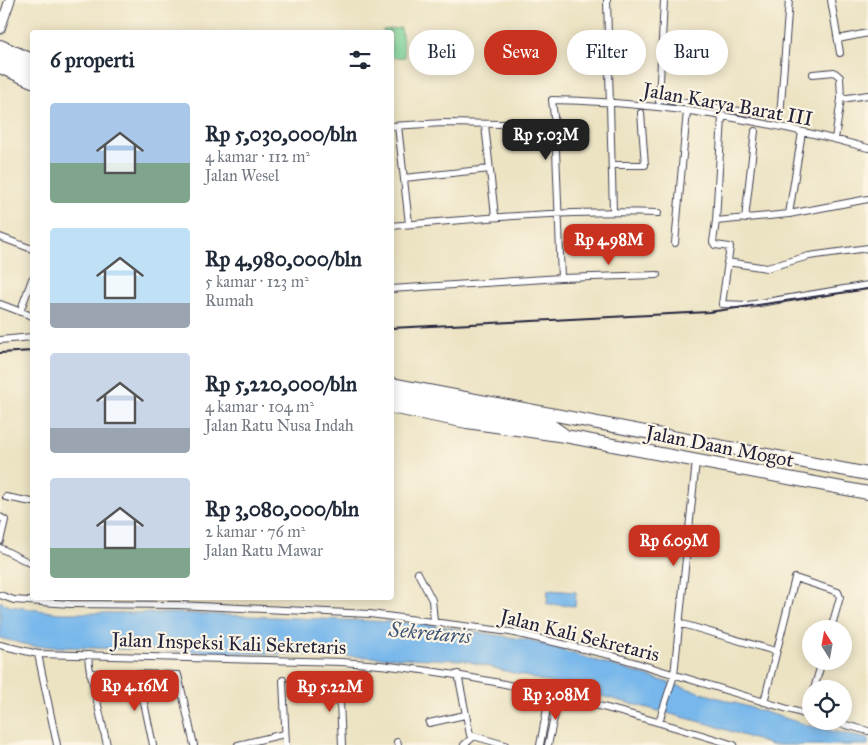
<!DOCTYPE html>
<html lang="id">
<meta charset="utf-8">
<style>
:root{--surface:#fff;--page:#f2f2f3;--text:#1f2937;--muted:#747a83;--accent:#c8321e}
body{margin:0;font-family:"IM FELL Great Primer",serif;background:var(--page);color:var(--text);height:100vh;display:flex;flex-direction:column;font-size:19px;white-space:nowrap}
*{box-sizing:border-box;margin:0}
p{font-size:16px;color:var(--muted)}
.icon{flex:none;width:28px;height:28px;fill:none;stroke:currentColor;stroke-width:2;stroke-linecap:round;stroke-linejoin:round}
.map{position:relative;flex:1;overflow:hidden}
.drawer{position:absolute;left:30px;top:30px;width:364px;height:570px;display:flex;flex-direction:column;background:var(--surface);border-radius:5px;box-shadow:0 2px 12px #0003}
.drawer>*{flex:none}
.hud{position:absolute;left:409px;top:30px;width:384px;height:45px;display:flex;gap:10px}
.needle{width:32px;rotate:349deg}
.fabs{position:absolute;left:802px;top:620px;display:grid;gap:10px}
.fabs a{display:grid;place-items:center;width:50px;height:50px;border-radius:50%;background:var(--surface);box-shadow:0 2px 12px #0003;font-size:25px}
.price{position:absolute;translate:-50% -42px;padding:0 11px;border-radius:10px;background:var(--accent);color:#fff;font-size:16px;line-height:32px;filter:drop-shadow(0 1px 2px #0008)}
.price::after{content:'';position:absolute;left:50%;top:30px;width:15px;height:11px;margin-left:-8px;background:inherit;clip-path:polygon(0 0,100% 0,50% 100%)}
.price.selected{background:#222;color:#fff}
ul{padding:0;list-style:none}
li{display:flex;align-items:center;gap:15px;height:125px;padding:0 20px}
li span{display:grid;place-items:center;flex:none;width:140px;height:100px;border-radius:5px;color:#555}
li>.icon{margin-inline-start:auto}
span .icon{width:60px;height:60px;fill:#fffc;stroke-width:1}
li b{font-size:21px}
h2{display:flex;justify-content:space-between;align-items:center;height:60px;padding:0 20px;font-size:21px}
.tag{padding:0 18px;border-radius:22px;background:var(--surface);box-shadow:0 2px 12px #0003;font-size:18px;line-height:45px}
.tag.selected{background:var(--accent);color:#fff}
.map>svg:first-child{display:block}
.green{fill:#7bd499;stroke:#4e7b6a}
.water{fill:#77b7eb;stroke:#4c6c93}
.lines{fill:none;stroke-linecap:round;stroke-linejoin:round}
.street-casing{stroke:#403f4f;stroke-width:8}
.secondary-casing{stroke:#403f4f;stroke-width:11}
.highway-casing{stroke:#403f4f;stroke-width:14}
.street{stroke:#fff;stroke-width:6}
.secondary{stroke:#fff;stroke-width:9}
.highway{stroke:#fff;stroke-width:12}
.rail{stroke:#22223b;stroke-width:2}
.labels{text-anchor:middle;stroke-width:4.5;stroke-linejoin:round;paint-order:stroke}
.street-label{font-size:20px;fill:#22223b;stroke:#fcf5e5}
.water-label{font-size:21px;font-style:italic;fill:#405679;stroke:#fcf5e5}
</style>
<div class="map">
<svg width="868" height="745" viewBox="0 0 868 745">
<rect width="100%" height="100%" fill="#fcf5e5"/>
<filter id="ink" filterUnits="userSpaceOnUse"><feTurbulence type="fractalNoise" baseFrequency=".02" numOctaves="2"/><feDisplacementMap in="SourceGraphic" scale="10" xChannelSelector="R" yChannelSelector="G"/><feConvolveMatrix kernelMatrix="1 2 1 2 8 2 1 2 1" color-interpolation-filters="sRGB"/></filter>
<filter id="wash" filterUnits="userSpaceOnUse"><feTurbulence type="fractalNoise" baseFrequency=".0096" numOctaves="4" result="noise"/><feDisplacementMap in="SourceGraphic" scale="20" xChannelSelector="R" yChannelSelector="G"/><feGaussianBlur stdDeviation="1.12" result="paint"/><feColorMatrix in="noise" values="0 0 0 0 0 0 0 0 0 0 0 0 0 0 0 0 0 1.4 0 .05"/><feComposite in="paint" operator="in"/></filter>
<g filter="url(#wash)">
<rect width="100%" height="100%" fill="#ece3c3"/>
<!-- green -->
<path class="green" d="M401 28 405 57 391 58V32H383V30Z
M539 56V69L493 66V62Z"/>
<!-- water -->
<path class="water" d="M548 590 576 592 575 606 547 604Z
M0 601 9 606 59 613H175L418 623 528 640 814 727 868 739V745H771L709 724 463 660 32 646 0 638Z"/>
</g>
<g filter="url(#ink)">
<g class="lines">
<!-- street casing -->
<g class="street-casing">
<path id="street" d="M607 0 613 211
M831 0 840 53
M838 39 868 33
M813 74 834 72 840 77 841 99 835 139
M659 99 780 117 789 0
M841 99 868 95
M659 101 664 0
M722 117 716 221 713 242 715 245 730 247 722 304 748 305 868 285
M485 125 495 216
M391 126 444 123 555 125
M398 126 409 224
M612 165H645L641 113
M404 178 490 169
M789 214 802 132
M745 219 755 131
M716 221 789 214 868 199
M391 226C480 218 569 210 658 213
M0 237 32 249
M675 243 687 111
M727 262 767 268 809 256 868 248
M561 278 555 125 552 100C658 102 765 120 868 148
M391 289 561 278 657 275
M0 304 32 316
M20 312 32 279
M0 340 32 337
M6 497 32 502
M0 517 5 520 0 541
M0 548 30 563
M418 573 432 600 434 621
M0 595 14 600 70 604 178 605 370 614 510 632 610 655 811 716
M679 623 775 651
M0 645 38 654 341 662C476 670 605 705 734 745
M38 654 57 745
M88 655 89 666 107 745
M90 673 178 675 194 745
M138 674 153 745
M458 674 470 735 505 745
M283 680 286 745
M339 680 342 745
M814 689 822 661
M764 702 795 578 838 592 840 597 831 629
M809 709 811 699
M831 721 868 731
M659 722 674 675 696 461
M429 723 465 715
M397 742 398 745
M238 745 284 734
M464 745 473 737
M540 745 550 693
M548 745 559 695"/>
</g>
<!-- secondary casing -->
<g class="secondary-casing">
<path id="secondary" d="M0 29 10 0"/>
</g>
<!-- highway casing -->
<g class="highway-casing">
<path id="highway" d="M0 46 32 60
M0 57 32 71
M0 67 32 81
M391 384 868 474
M391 396 550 425 563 434
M391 407 467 422 565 436 868 493"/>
</g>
<!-- street -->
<use href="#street" class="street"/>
<!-- secondary -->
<use href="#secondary" class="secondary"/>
<!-- highway -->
<use href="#highway" class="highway"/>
<!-- rail -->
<path class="rail" d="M391 328 709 312 868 289
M0 353 32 351"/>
</g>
</g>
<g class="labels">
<!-- street labels -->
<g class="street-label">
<text transform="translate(728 104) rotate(10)" y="7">Jalan Karya Barat III</text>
<text transform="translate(720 446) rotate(11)" y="7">Jalan Daan Mogot</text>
<text transform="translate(580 635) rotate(14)" y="7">Jalan Kali Sekretaris</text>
<text transform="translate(229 643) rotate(2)" y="7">Jalan Inspeksi Kali Sekretaris</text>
</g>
<!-- water labels -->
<g class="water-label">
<text transform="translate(430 633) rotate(5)" y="7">Sekretaris</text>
</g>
</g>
</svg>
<div class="fabs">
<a><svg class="needle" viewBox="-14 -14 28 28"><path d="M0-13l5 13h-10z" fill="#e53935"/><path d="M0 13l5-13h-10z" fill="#747a83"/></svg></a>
<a><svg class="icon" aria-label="locate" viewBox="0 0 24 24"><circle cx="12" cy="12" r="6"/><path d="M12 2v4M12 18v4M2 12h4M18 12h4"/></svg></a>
</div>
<b class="price selected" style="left:546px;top:161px">Rp 5.03M</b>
<b class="price" style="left:609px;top:266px">Rp 4.98M</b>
<b class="price" style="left:674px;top:567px">Rp 6.09M</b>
<b class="price" style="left:135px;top:712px">Rp 4.16M</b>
<b class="price" style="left:330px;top:713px">Rp 5.22M</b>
<b class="price" style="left:556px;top:721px">Rp 3.08M</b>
<div class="hud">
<a class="tag">Beli</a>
<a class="tag selected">Sewa</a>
<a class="tag">Filter</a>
<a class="tag">Baru</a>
</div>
<section class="drawer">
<h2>6 properti<svg class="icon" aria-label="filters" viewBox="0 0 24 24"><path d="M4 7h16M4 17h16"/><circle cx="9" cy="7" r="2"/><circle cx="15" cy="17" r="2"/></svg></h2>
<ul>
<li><span style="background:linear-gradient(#a9c7e8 60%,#7fa58c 0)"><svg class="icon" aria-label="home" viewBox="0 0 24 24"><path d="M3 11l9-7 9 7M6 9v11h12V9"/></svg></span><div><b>Rp 5,030,000/bln</b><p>4 kamar · 112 m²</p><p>Jalan Wesel</p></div></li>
<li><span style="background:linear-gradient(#bfe0f5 75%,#9aa5b1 0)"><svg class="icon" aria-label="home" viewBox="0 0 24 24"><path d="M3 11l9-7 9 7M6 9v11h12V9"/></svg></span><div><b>Rp 4,980,000/bln</b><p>5 kamar · 123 m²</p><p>Rumah</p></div></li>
<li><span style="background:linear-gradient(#c9d6e8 75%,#9aa5b1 0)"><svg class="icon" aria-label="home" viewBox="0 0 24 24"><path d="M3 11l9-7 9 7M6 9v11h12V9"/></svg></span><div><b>Rp 5,220,000/bln</b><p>4 kamar · 104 m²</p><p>Jalan Ratu Nusa Indah</p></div></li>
<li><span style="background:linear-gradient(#c9d6e8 70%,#7fa58c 0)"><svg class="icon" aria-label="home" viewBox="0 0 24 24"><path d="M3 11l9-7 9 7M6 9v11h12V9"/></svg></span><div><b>Rp 3,080,000/bln</b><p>2 kamar · 76 m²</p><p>Jalan Ratu Mawar</p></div></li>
</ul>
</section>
</div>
